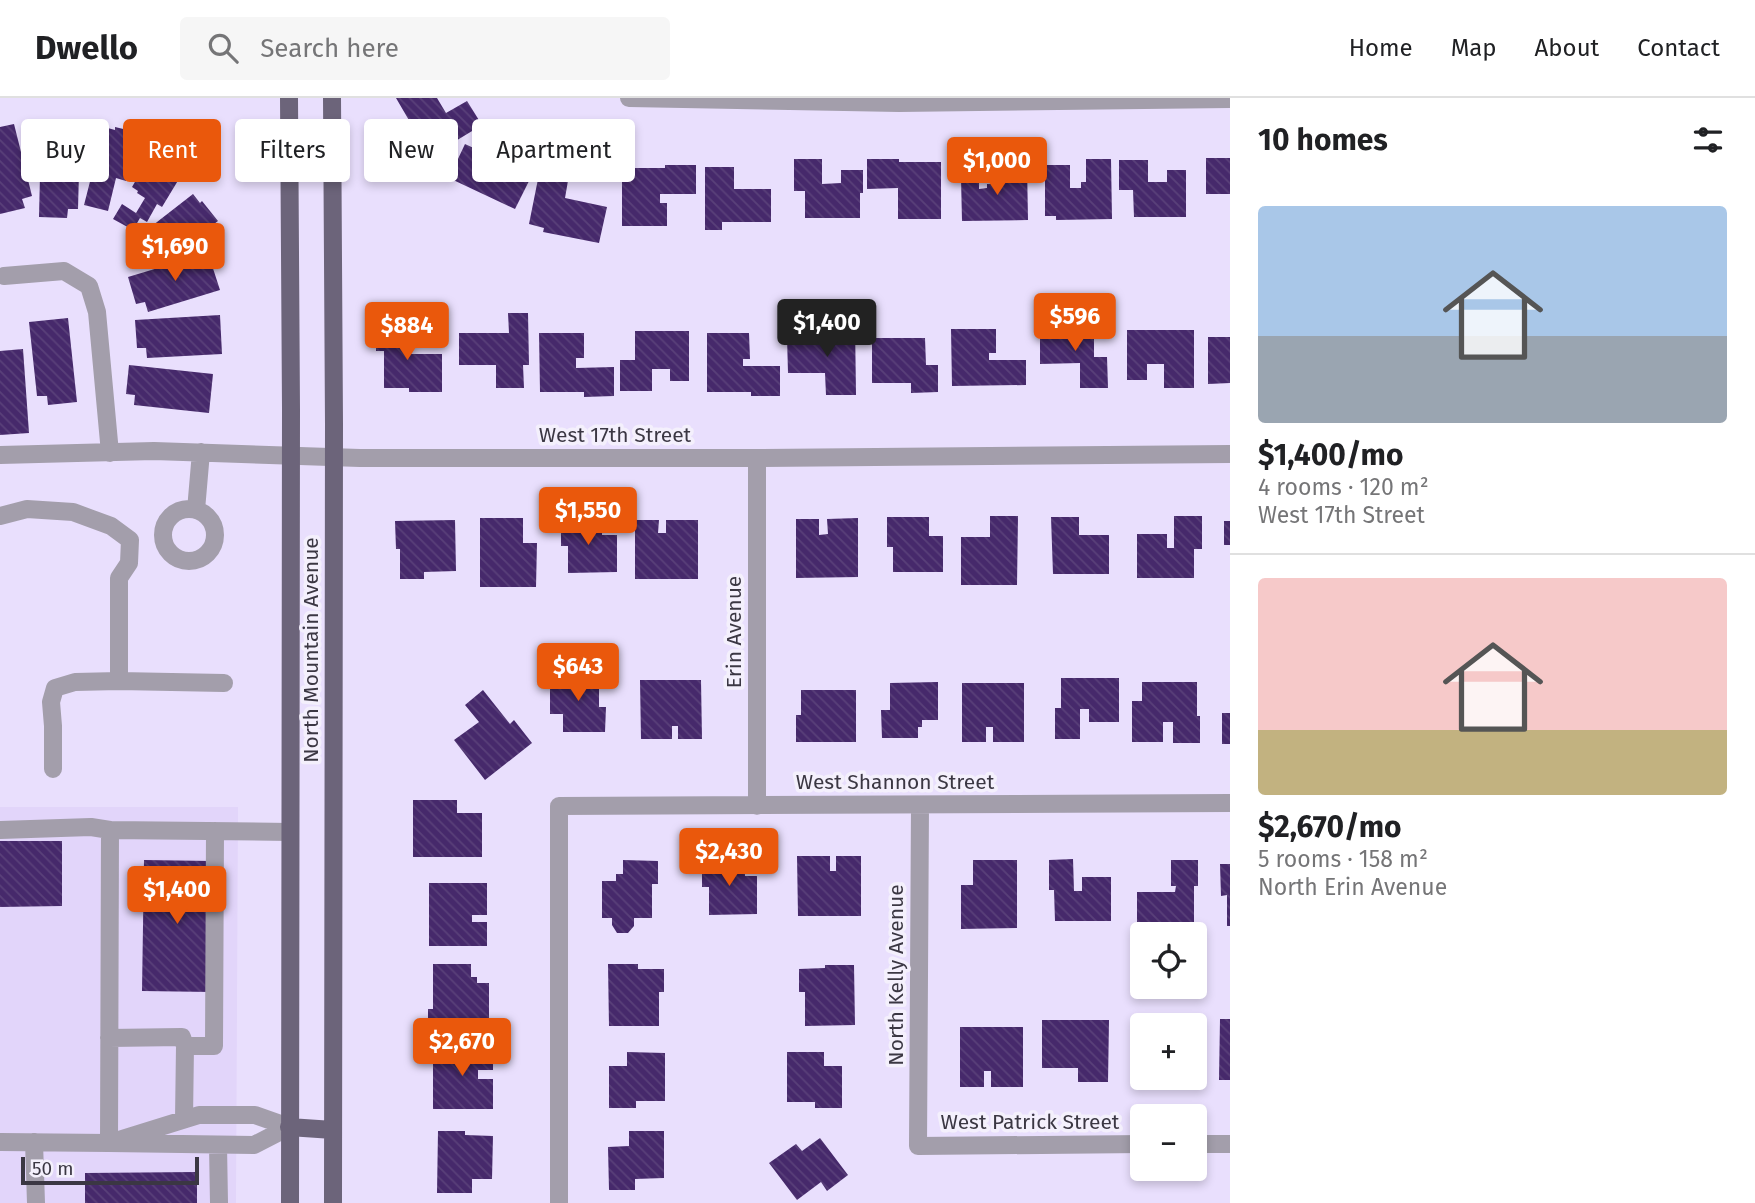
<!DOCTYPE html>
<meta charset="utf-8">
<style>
:root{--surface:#fff;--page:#f6f6f6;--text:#202124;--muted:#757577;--line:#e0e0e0;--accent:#ea580c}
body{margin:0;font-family:"Fira Sans",sans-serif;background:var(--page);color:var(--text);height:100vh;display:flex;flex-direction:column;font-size:26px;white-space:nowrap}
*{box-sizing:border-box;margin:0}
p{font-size:23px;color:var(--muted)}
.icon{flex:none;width:38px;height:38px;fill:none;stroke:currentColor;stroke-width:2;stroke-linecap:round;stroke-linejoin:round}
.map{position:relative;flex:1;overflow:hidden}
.sheet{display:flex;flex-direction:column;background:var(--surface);width:525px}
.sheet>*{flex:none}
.hud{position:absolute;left:21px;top:21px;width:665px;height:63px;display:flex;gap:14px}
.fabs{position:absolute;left:1130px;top:824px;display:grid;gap:14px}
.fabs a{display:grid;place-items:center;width:77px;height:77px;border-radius:7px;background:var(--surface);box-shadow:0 4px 10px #0003;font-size:35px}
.scale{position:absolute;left:21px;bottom:18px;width:178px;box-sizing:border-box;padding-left:7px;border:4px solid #3b3743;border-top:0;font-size:19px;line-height:24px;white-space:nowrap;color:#3b3743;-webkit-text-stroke:5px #f4f0fc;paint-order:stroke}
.price{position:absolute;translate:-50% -60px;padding:0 16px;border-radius:7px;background:var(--accent);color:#fff;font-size:23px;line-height:46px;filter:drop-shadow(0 2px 4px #0008)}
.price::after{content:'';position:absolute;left:50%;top:42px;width:21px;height:16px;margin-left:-10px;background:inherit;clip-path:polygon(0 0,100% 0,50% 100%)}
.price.on{background:#222;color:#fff}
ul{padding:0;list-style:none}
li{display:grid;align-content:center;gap:14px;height:371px;padding:0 28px}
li+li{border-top:2px solid var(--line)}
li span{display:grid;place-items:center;height:217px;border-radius:7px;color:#555}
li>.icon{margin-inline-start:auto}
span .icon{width:126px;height:126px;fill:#fffc;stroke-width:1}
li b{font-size:30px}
h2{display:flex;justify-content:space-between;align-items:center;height:84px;padding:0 28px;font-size:30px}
.chip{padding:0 24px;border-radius:7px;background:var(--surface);box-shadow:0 4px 10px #0003;font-size:24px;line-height:63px}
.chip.on{background:var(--accent);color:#fff}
header{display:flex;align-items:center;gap:42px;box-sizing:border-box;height:98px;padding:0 35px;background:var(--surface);border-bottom:2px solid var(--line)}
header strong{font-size:33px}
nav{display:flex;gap:38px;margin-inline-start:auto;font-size:24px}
.search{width:490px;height:63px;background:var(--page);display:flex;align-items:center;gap:18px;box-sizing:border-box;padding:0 24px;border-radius:7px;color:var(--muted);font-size:26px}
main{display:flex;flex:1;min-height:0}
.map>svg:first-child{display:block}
.built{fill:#e2d5fa}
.building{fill:url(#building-back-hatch)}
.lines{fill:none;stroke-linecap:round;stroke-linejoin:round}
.minor{stroke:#a39eab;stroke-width:18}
.major{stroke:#6c647a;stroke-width:18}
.labels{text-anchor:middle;stroke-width:7;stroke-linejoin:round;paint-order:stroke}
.street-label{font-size:21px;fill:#3b3743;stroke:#f4f0fc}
</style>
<header>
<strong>Dwello</strong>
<div class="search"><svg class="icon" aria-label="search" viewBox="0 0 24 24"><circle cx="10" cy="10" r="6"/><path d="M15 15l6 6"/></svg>Search here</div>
<nav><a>Home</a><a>Map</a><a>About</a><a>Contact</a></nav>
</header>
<main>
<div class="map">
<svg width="1230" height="1105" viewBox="0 0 1230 1105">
<defs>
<pattern id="building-back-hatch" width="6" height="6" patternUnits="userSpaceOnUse" patternTransform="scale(1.75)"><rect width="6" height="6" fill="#46296b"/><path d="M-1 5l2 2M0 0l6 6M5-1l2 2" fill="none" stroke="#594079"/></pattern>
</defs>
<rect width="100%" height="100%" fill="#e9dffd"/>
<!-- built -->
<path class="built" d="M0 709H238L236 1105H0Z"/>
<!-- building -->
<path class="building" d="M396 0H437L446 15 467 3 482 27 454 44 449 33 424 48Z
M14 26 32 98 22 101 25 110 0 116V29Z
M104 29 115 32V29L140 35 138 44 140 45 134 70 132 69 130 76 128 75 126 83 116 80 108 113 84 107Z
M41 35 80 37 78 111H68L67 120 39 119Z
M465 46 514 69 511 75 529 83 515 111 449 80Z
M153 53 185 71 162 109 157 106 147 124 140 120 133 132 113 121 122 106 136 115 145 100 137 95 138 93 132 89Z
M1206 60H1230V96H1206Z
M794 61H822V86L841 85V72H863V95H860V120H805V93H794Z
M867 61H899V64H941V121H898V90L867 91Z
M1086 61H1111L1112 121 1056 122V118H1045V67H1070V90H1081V84H1086Z
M1119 62H1148V84H1167V72H1186V119H1134L1133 92H1119Z
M665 67H696V96H660V105H667V128H622V70H665Z
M1027 67 1028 122 962 123 961 80 979 79V91L987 90V86H1000V68Z
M705 69H734V91H771V124H722V132H705Z
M540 71 569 77 565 100 607 109 599 145 543 134 544 130 529 126Z
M193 96 200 105 202 103 218 123 210 129 212 131 192 147 190 145 185 149 183 147 177 152 170 144 144 164 130 145Z
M208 155 220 192 148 214 145 204 136 206 128 179Z
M508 215H528L529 267H523L524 290H496V267H459V235H509Z
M220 217 222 256 147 260 146 250H137L135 222Z
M68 220 77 304 48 307 47 298H37L29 224Z
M376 223H404L405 256H442V294H409V290H384V253H376Z
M838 225H855L856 297H826L825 275H788L787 239H838Z
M1040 229H1094V259H1107L1108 290H1080V265L1040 266Z
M951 231H996V255H989V262H1026V287L952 288Z
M1127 232H1194V290H1164V266H1147V282H1127Z
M635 233H689V283H670V271H652V293H620V262H635Z
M539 235H584V260H576V270L614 269V298L584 299V294H540Z
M707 235H749L750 261H743V268H780V298H751V294H707Z
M1208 239H1230V285L1208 286Z
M872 240H925L926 267H938V294L911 295V285H872Z
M23 251 29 335 0 337V253Z
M129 267 213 276 209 315 134 307 135 297 126 296Z
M990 418H1018L1017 487H961V439H990Z
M1174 418H1202V451H1194V480H1137V436H1167V450H1174Z
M887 419H929V438H943V474H893V449H887Z
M1051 419H1079V437H1109V476H1053Z
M480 420H523V445H537L536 489H480Z
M561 420H596V431H602V437H617V474L568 475V448H561Z
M858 420V479L796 480V421H819V437L828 436 827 421Z
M455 422 456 473 424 474V481H400V451H396L395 423Z
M635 422H659L658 435H666V422H698V481H635Z
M1224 423H1230V447H1224Z
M550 578H599V609H606L605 634H563V616H550Z
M1061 580H1119V624H1089V611H1080V641H1055V610H1061Z
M640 582H701L702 641H678V628H672V641H641Z
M938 584V622H922V629H918V640H882L881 612H890V585Z
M1142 584H1197V618H1200V645H1173V624H1163V644H1132V603H1142Z
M962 585H1024V644H993V629H986V644H962Z
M483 592 510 626 514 622 532 645 485 682 454 642 479 624 465 607Z
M801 592H856V644H796V617H801Z
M1222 615H1230V646H1222Z
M413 702H457V715H482V759H413Z
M0 743H62V808L0 809Z
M797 758H830V773H836V758H861V818H798Z
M702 761H737V772H745V778H757V816L709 817V789H702Z
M1073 761 1074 793H1082V779H1111V823H1055L1054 792H1049V762Z
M144 762 211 763V894L142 893Z
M623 762 658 763V786H652V820H634V828L628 835H617L612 827V820H602V783H616V776H623Z
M973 762H1017V830L961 831V787H973Z
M1171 762H1198V788H1194V827H1137V794H1175L1176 788H1171Z
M1220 766H1230V828H1227V797L1221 798Z
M429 785H487V817H472V824H487V848H429Z
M433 866H471V879H477V885H489V921H467V928H428V911H433Z
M608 866H638V871H664V894H659V928H609Z
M825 867H854L855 927 805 928V894H799V871L825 870Z
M1220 921H1230V982H1219Z
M1042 922H1109L1108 984H1078V970H1042Z
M1139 924H1196V928H1143V980H1164V984H1139Z
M960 929H1023V989H991V973H984V989H960Z
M1195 939H1205V970H1195Z
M433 948H493V972H478V981H493V1011H433Z
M627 954 665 955V1003H636V1010H609V968H627Z
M787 954H824V968H842V1010H815V1004H787Z
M438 1033H465V1037L493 1038 492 1081H472V1095H437Z
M629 1033H664V1080L635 1081V1092H609L608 1049 629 1048Z
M820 1040 848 1077 827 1093 821 1084 797 1102 769 1065 796 1046 802 1053Z
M197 1074V1105H85V1075Z"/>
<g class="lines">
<!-- minor -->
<path class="minor" d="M629 0 899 5 1230 1
M4 178 64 173 89 188 97 214 110 355
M0 357 154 353 360 360H757L1230 356
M163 437a26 26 0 1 1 52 0a26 26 0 1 1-52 0Z
M196 412 201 354
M0 418 27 411 73 414 111 428 130 442
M119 583V480L129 465 130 442
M53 671V628L51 604 55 590 75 584 119 583 224 585
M920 707 918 1048 1143 1046
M757 708V360
M0 732 91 729 110 732 109 1045 0 1044
M110 732 290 734
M109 940 182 939 185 948 184 1021
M185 948H214L215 733
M199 1017H255L289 1029 254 1047 109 1045Z
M34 1044 36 1105
M1195 1046H1230
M218 1047 219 1105
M559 1105V708L1230 705"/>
<!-- major -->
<path class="major" d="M289 0 291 311 290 1105
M332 0 334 325 333 1105
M289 1029 333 1032"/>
</g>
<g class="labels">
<!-- street labels -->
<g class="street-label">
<text x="615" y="344">West 17th Street</text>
<text transform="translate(734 534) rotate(-90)" y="7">Erin Avenue</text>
<text transform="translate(311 552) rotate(-90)" y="7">North Mountain Avenue</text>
<text x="895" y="691">West Shannon Street</text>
<text transform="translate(896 877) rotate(-90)" y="7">North Kelly Avenue</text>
<text x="1030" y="1031">West Patrick Street</text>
</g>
</g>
</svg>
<div class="fabs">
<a><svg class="icon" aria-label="locate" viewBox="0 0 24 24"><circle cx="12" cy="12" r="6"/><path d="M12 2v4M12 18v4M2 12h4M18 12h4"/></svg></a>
<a>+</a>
<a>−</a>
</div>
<div class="scale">50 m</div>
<b class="price" style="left:997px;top:99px">$1,000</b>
<b class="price" style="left:175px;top:185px">$1,690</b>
<b class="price" style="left:1075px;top:255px">$596</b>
<b class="price on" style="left:827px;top:261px">$1,400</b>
<b class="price" style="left:407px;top:264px">$884</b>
<b class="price" style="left:588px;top:449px">$1,550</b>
<b class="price" style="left:578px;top:605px">$643</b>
<b class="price" style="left:729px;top:790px">$2,430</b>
<b class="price" style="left:177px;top:828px">$1,400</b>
<b class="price" style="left:462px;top:980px">$2,670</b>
<div class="hud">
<a class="chip">Buy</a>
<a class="chip on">Rent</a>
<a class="chip">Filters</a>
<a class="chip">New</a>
<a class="chip">Apartment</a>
</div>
</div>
<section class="sheet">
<h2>10 homes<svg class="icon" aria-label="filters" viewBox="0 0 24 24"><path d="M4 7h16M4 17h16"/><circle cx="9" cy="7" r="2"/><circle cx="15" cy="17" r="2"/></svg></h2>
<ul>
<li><span style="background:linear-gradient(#a9c7e8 60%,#9aa5b1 0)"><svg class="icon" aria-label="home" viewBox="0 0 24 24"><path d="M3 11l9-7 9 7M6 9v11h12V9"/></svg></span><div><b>$1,400/mo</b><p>4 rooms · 120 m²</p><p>West 17th Street</p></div></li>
<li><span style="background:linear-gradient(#f6c9c9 70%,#c2b280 0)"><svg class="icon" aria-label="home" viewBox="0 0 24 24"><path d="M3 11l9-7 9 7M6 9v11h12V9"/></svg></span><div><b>$2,670/mo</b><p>5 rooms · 158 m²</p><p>North Erin Avenue</p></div></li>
</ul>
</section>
</main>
